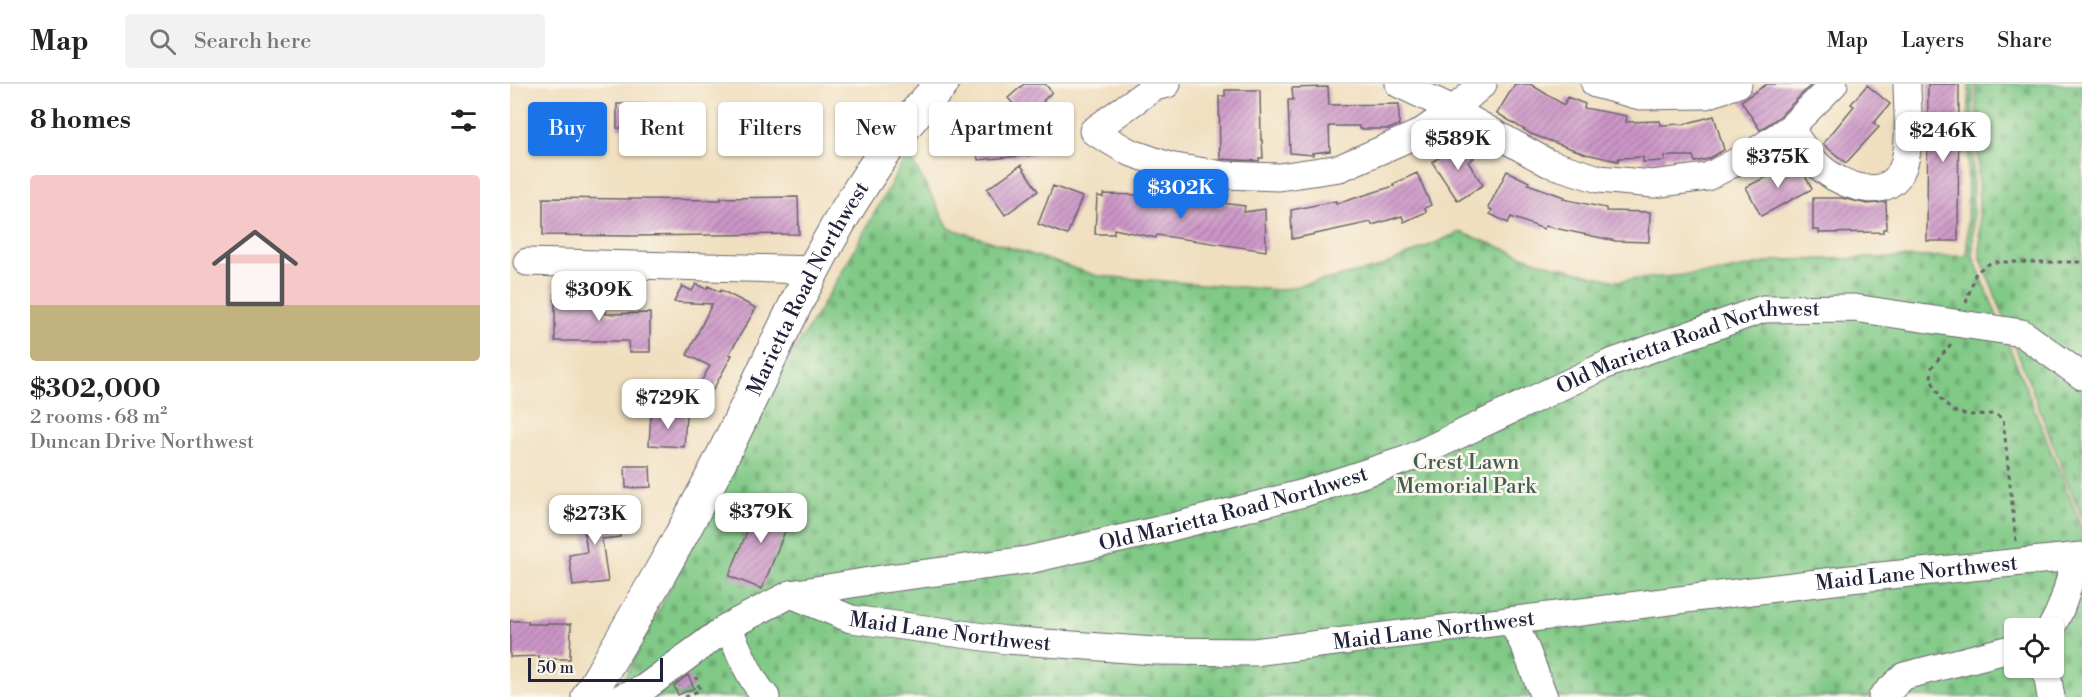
<!DOCTYPE html>
<meta charset="utf-8">
<style>
:root{--surface:#fff;--page:#f2f2f2;--text:#222;--muted:#767676;--line:#e0e0e0;--accent:#1a73e8}
body{margin:0;font-family:"Libre Bodoni",serif;background:var(--page);color:var(--text);height:100vh;display:flex;flex-direction:column;font-size:22px;white-space:nowrap}
*{box-sizing:border-box;margin:0}
p{font-size:20px;color:var(--muted)}
.icon{flex:none;width:33px;height:33px;fill:none;stroke:currentColor;stroke-width:2;stroke-linecap:round;stroke-linejoin:round}
.map{position:relative;flex:1;overflow:hidden}
.details{display:flex;flex-direction:column;background:var(--surface);width:510px}
.details>*{flex:none}
.top-card{position:absolute;left:18px;top:18px;width:570px;height:54px;display:flex;gap:12px}
.tools{position:absolute;left:1494px;top:534px;display:grid;gap:12px}
.tools a{display:grid;place-items:center;width:60px;height:60px;border-radius:6px;background:var(--surface);box-shadow:0 2px 4px #0004;font-size:30px}
.scale{position:absolute;left:18px;bottom:15px;width:135px;box-sizing:border-box;padding-left:6px;border:3px solid #22223b;border-top:0;font-size:16px;line-height:21px;white-space:nowrap;color:#22223b;-webkit-text-stroke:4px #fbf7ec;paint-order:stroke}
.price{position:absolute;translate:-50% -51px;padding:0 14px;border-radius:12px;background:#fff;color:#222;font-size:20px;line-height:39px;filter:drop-shadow(0 2px 3px #0008)}
.price::after{content:'';position:absolute;left:50%;top:36px;width:18px;height:14px;margin-left:-9px;background:inherit;clip-path:polygon(0 0,100% 0,50% 100%)}
.price.current{background:var(--accent);color:#fff}
ul{padding:0;list-style:none}
li{display:grid;align-content:center;gap:12px;height:318px;padding:0 30px}
li+li{border-top:2px solid var(--line)}
li span{display:grid;place-items:center;height:186px;border-radius:6px;color:#555}
li>.icon{margin-inline-start:auto}
span .icon{width:108px;height:108px;fill:#fffc;stroke-width:1}
li b{font-size:26px}
h2{display:flex;justify-content:space-between;align-items:center;height:72px;padding:0 30px;font-size:26px}
.pill{padding:0 21px;border-radius:6px;background:var(--surface);box-shadow:0 2px 4px #0004;font-size:21px;line-height:54px}
.pill.current{background:var(--accent);color:#fff}
header{display:flex;align-items:center;gap:36px;box-sizing:border-box;height:84px;padding:0 30px;background:var(--surface);border-bottom:2px solid var(--line)}
header strong{font-size:28px}
nav{display:flex;gap:33px;margin-inline-start:auto;font-size:21px}
.search{width:420px;height:54px;background:var(--page);display:flex;align-items:center;gap:15px;box-sizing:border-box;padding:0 21px;border-radius:6px;color:var(--muted);font-size:22px}
main{display:flex;flex:1;min-height:0}
.map>svg:first-child{display:block}
.cemetery{fill:url(#cemetery-stones);stroke:#517660;stroke-width:1.5;fill-rule:evenodd}
.building{fill:url(#building-hatch)}
.lines{fill:none;stroke-linecap:round;stroke-linejoin:round}
.minor-casing{stroke:#6a6469;stroke-width:29}
.major-casing{stroke:#6a6469;stroke-width:35}
.path{stroke:#6a6469;stroke-width:3;stroke-dasharray:4.5 4.5;stroke-linecap:butt}
.minor{stroke:#fff;stroke-width:27}
.major{stroke:#fff;stroke-width:33}
.labels{text-anchor:middle;stroke-width:5;stroke-linejoin:round;paint-order:stroke}
.street-label{font-size:21px;fill:#22223b;stroke:#fbf7ec}
.park-label{font-size:21px;fill:#435c55;stroke:#fbf7ec}
</style>
<header>
<strong>Map</strong>
<div class="search"><svg class="icon" aria-label="search" viewBox="0 0 24 24"><circle cx="10" cy="10" r="6"/><path d="M15 15l6 6"/></svg>Search here</div>
<nav><a>Map</a><a>Layers</a><a>Share</a></nav>
</header>
<main>
<section class="details">
<h2>8 homes<svg class="icon" aria-label="filters" viewBox="0 0 24 24"><path d="M4 7h16M4 17h16"/><circle cx="9" cy="7" r="2"/><circle cx="15" cy="17" r="2"/></svg></h2>
<ul>
<li><span style="background:linear-gradient(#f6c9c9 70%,#c2b280 0)"><svg class="icon" aria-label="home" viewBox="0 0 24 24"><path d="M3 11l9-7 9 7M6 9v11h12V9"/></svg></span><div><b>$302,000</b><p>2 rooms · 68 m²</p><p>Duncan Drive Northwest</p></div></li>
</ul>
</section>
<div class="map">
<svg width="1572" height="613" viewBox="0 0 1572 613">
<defs>
<pattern id="cemetery-stones" width="16" height="16" patternUnits="userSpaceOnUse" patternTransform="scale(1.5)"><rect width="16" height="16" fill="#80c986"/><path d="M2 7V4a2 2 0 0 1 4 0v3zM10 15v-3a2 2 0 0 1 4 0v3z" fill="#6eac75"/></pattern>
<pattern id="building-hatch" width="6" height="6" patternUnits="userSpaceOnUse" patternTransform="scale(1.5)"><rect width="6" height="6" fill="#cc96c7"/><path d="M-1 1l2-2M0 6l6-6M5 7l2-2" fill="none" stroke="#a57aa3"/></pattern>
</defs>
<rect width="100%" height="100%" fill="#fbf7ec"/>
<filter id="ink" filterUnits="userSpaceOnUse"><feTurbulence type="fractalNoise" baseFrequency=".0167" numOctaves="2"/><feDisplacementMap in="SourceGraphic" scale="12" xChannelSelector="R" yChannelSelector="G"/><feConvolveMatrix kernelMatrix="1 2 1 2 8 2 1 2 1" color-interpolation-filters="sRGB"/></filter>
<filter id="wash" filterUnits="userSpaceOnUse"><feTurbulence type="fractalNoise" baseFrequency=".008" numOctaves="4" result="noise"/><feDisplacementMap in="SourceGraphic" scale="24" xChannelSelector="R" yChannelSelector="G"/><feGaussianBlur stdDeviation="1.35" result="paint"/><feColorMatrix in="noise" values="0 0 0 0 0 0 0 0 0 0 0 0 0 0 0 0 0 1.4 0 .05"/><feComposite in="paint" operator="in"/></filter>
<g filter="url(#wash)">
<rect width="100%" height="100%" fill="#f0dfbf"/>
<!-- cemetery -->
<path class="cemetery" d="M1459 0H1463V172L1572 444V613H105L259 309 328 195 398 69 439 144 588 192 769 206 868 184 950 148 1029 178 1105 197 1212 188 1270 176 1457 172ZM1504 544H1544V584H1504Z
M1466 0H1572V435L1470 172Z"/>
<g id="blocks">
<!-- building -->
<path class="building" d="M514 0H535L542 8 533 17 537 21 519 37 498 14Z
M1005 0H1020L1054 21 1057 13 1075 20 1074 24 1117 32 1116 38 1150 37 1151 41 1174 40 1204 32 1214 66 1198 75 1185 78 1183 72H1155V77L1133 78V73L1109 74 1108 77 1076 70 1021 50 987 29Z
M1257 0H1302L1270 32 1250 46 1231 17Z
M1418 0H1449L1448 157H1417Z
M1357 1 1380 20 1364 39 1369 43 1336 79 1313 60 1344 22 1341 20Z
M818 3 819 21 889 20V41L879 45H849V42H819L820 67 802 69 803 71 780 69 778 16H783L782 4Z
M715 6H750L751 56H752L753 74H749V77L710 75 709 12H715Z
M107 20H143V35H139V44H107Z
M522 46 524 71 468 76 466 59 473 58V51Z
M953 58 964 74 958 78 973 101 948 117 922 78Z
M511 81 528 107 495 131 477 105Z
M1281 81 1285 90 1291 86 1293 88 1302 105 1251 132 1236 103Z
M997 87 1019 98 1018 100 1054 113 1053 115 1096 124V127L1140 128 1139 158 1106 157 1035 142 1034 145 1001 133 998 139 980 130 982 126 978 124Z
M907 89 921 121 915 124 916 128 894 138 892 132 862 141 861 138 782 155 781 126 826 117V120L884 102 883 100Z
M543 102 572 113 557 151 528 140Z
M635 106 653 110V112L712 122V119L735 122 734 128 755 125 756 167 647 151 646 154 604 145V150H585L587 112 593 113V110L631 111 632 109 635 110Z
M288 113 289 150 122 152 33 151V114L211 116V114Z
M1303 114H1331L1358 120 1376 118 1377 145H1373V148L1309 149V146H1303Z
M186 200 196 205 198 202 210 208 211 206 246 224 219 270 222 271 198 315 188 309V303L200 282 177 271 202 220 164 218 172 202 182 207Z
M45 209H96V230L140 229V268H119L118 257H45Z
M141 329 176 331 174 363 139 361Z
M115 382H140L141 403 116 404Z
M250 415 283 427 252 505 219 492Z
M106 421 110 453 92 455 98 498 63 502 59 471 77 468 71 426Z
M0 537H18V540H61L60 575H29V572L0 573Z
M178 591 184 604 168 611 164 602Z"/>
</g>
</g>
<g filter="url(#ink)">
<use href="#blocks" fill-opacity="0" stroke="#6a6469" stroke-width="1.5"/>
<g class="lines">
<!-- minor casing -->
<g class="minor-casing">
<g id="minor">
<path d="M657 0 644 3 583 47 619 68 659 82 713 91 769 93 830 84 910 49 943 26 973 0"/>
<path d="M889 0 936 22 1038 79 1089 95 1143 100 1197 93 1243 69 1280 44 1324 0"/>
<path d="M1085 0 1130 12 1196 11 1228 0"/>
<path d="M1280 44C1290 59 1301 76 1315 87 1337 104 1380 118 1393 83 1402 58 1397 26 1397 0"/>
<path d="M17 178 303 186"/>
<path id="s1" d="M281 510 341 535 496 556 644 567 744 568 1340 495 1572 472"/>
<path d="M1002 538 1015 563 1034 613"/>
<path d="M217 543C230 566 238 593 256 613"/>
<path d="M1541 544C1554 522 1560 499 1564 473"/>
<path d="M1536 584 1541 613"/>
<path id="s2" d="M112 613 133 605 217 543 281 510 372 495 518 476 658 444 794 409 898 375 1098 280 1253 225 1344 224 1512 249 1572 292"/>
<path d="M1372 613 1394 592 1504 564"/>
</g>
</g>
<!-- major casing -->
<g class="major-casing">
<g id="major">
<path id="s3" d="M78 613C122 538 166 464 205 387 273 254 326 108 432 0"/>
</g>
</g>
<!-- path -->
<path class="path" d="M1456 219 1466 188 1482 178H1572
M1441 260 1422 283 1421 295 1431 315 1442 327 1457 331 1484 330 1493 334 1506 458
M175 613 190 606 186 593"/>
<!-- minor -->
<use href="#minor" class="minor"/>
<!-- major -->
<use href="#major" class="major"/>
</g>
</g>
<g class="labels">
<!-- street labels -->
<g class="street-label">
<text dy="7" stroke="none"><textPath href="#s3" startOffset="464">Marietta Road Northwest</textPath></text>
<text dy="7" stroke="none"><textPath href="#s2" startOffset="1136">Old Marietta Road Northwest</textPath></text>
<text dy="7" stroke="none"><textPath href="#s2" startOffset="650">Old Marietta Road Northwest</textPath></text>
<text dy="7" stroke="none"><textPath href="#s1" startOffset="1137">Maid Lane Northwest</textPath></text>
<text dy="7" stroke="none"><textPath href="#s1" startOffset="165">Maid Lane Northwest</textPath></text>
<text dy="7" stroke="none"><textPath href="#s1" startOffset="651">Maid Lane Northwest</textPath></text>
</g>
<!-- park labels -->
<g class="park-label">
<text x="956" y="385">Crest Lawn<tspan x="956" dy="24">Memorial Park</tspan></text>
</g>
</g>
</svg>
<div class="tools">
<a><svg class="icon" aria-label="locate" viewBox="0 0 24 24"><circle cx="12" cy="12" r="6"/><path d="M12 2v4M12 18v4M2 12h4M18 12h4"/></svg></a>
</div>
<div class="scale">50 m</div>
<b class="price" style="left:1433px;top:79px">$246K</b>
<b class="price" style="left:948px;top:87px">$589K</b>
<b class="price" style="left:1268px;top:105px">$375K</b>
<b class="price current" style="left:671px;top:136px">$302K</b>
<b class="price" style="left:89px;top:238px">$309K</b>
<b class="price" style="left:158px;top:346px">$729K</b>
<b class="price" style="left:251px;top:460px">$379K</b>
<b class="price" style="left:85px;top:462px">$273K</b>
<div class="top-card">
<a class="pill current">Buy</a>
<a class="pill">Rent</a>
<a class="pill">Filters</a>
<a class="pill">New</a>
<a class="pill">Apartment</a>
</div>
</div>
</main>
